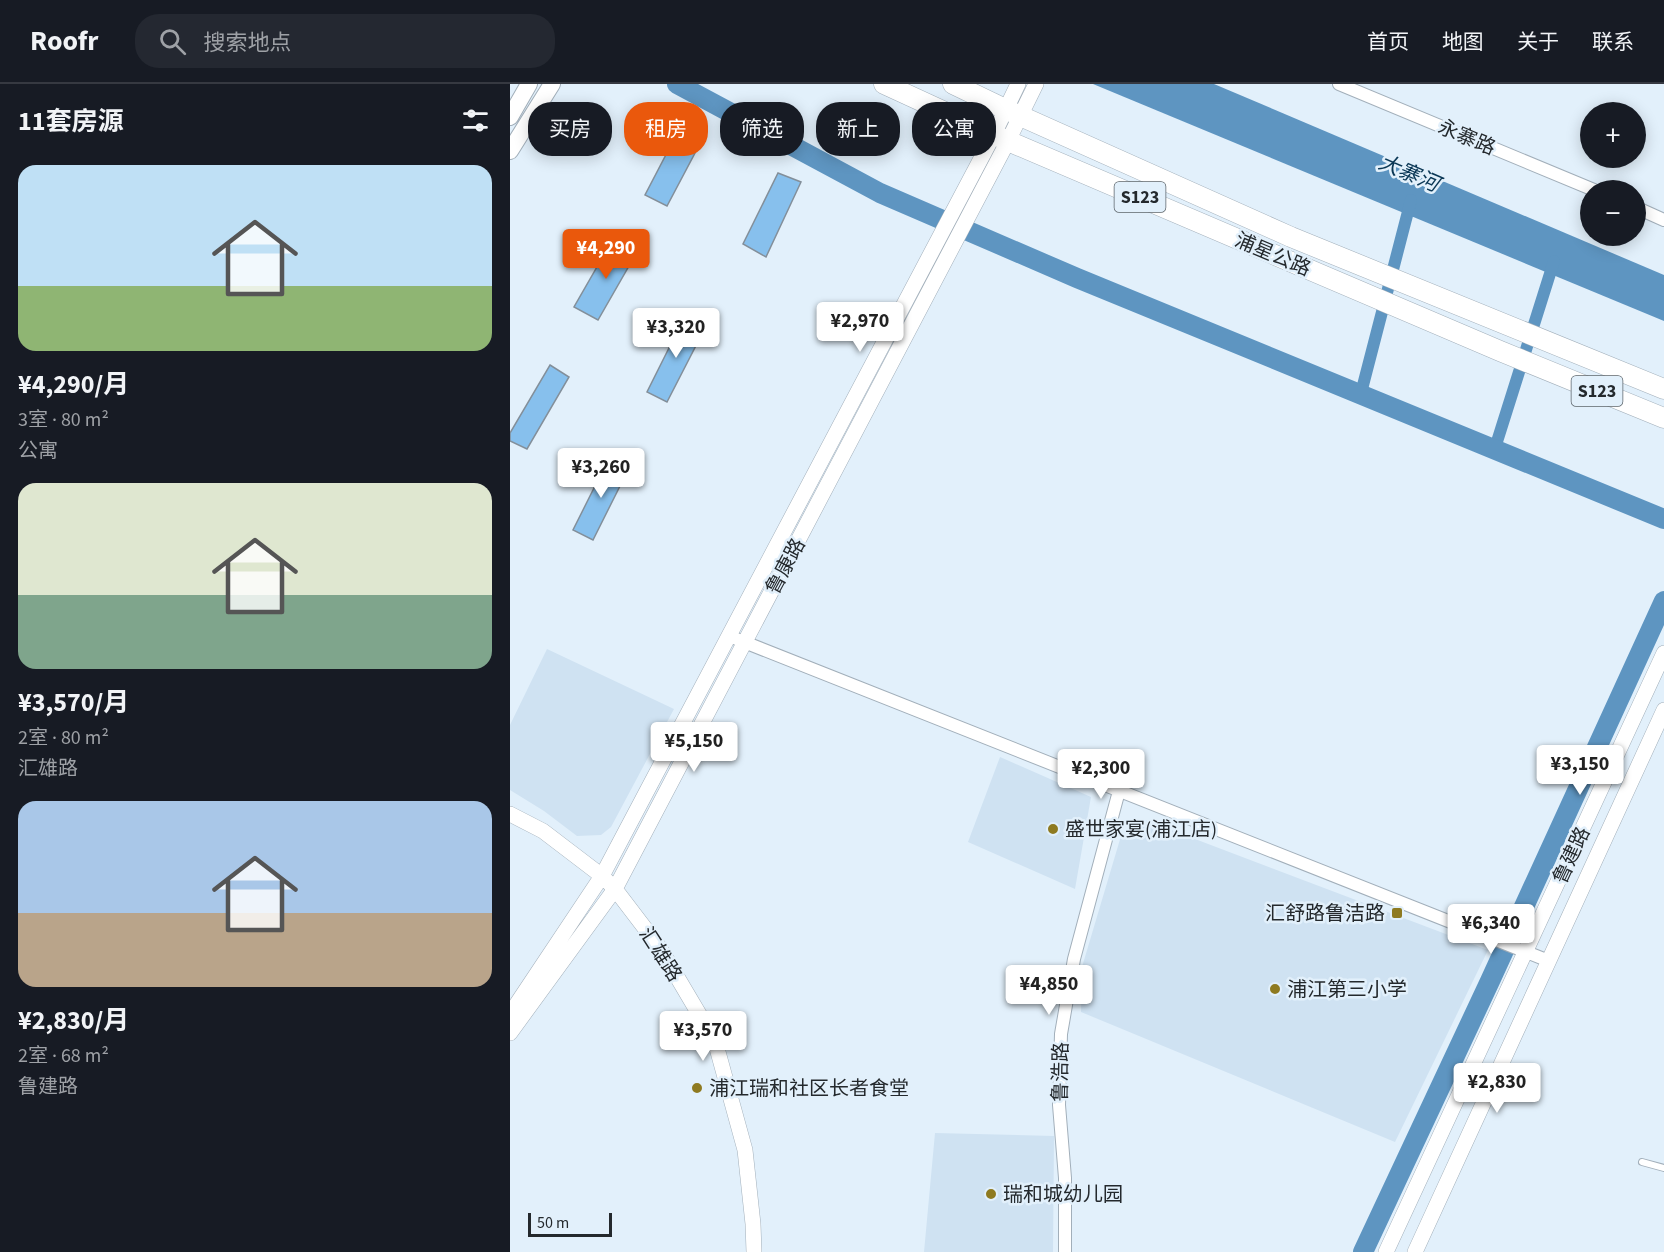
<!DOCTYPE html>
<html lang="zh">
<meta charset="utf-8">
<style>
:root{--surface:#171b24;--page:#242831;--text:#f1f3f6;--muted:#9ea1a6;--line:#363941;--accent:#ea580c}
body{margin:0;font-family:"Source Sans 3","Noto Sans SC",sans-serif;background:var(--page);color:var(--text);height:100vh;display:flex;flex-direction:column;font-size:22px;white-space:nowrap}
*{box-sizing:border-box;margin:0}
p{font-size:20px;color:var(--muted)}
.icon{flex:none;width:33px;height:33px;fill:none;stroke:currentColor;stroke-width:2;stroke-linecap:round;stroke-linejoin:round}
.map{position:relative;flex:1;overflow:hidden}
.sheet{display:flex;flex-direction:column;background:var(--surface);width:510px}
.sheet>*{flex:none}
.banner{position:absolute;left:18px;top:18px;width:570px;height:54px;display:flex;gap:12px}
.tools{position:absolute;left:1070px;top:18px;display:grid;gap:12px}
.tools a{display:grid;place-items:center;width:66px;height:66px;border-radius:50%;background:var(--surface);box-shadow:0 3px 15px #0003;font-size:30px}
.scale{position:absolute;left:18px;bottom:15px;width:84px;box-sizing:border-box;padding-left:6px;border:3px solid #24292d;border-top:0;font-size:16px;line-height:21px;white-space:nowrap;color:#24292d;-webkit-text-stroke:4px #e2f0fb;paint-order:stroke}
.price{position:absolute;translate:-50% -51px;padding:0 14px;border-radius:6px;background:#fff;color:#222;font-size:20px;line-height:39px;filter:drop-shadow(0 2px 3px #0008)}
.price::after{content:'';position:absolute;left:50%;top:36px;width:18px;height:14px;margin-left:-9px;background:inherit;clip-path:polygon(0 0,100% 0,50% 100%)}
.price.selected{background:var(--accent);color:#fff}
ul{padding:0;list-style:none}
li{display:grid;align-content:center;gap:12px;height:318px;padding:0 18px}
li span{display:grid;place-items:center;height:186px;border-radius:18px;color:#555}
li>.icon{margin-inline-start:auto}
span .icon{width:108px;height:108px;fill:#fffc;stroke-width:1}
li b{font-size:26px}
h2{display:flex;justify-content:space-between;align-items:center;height:72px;padding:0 18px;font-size:26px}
.pill{padding:0 21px;border-radius:24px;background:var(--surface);box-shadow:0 3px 15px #0003;font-size:21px;line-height:54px}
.pill.selected{background:var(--accent);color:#fff}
header{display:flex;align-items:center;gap:36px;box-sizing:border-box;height:84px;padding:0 30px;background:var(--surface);border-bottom:2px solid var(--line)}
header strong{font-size:28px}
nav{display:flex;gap:33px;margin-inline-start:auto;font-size:21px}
.search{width:420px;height:54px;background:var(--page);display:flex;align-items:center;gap:15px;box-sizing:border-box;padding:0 21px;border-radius:24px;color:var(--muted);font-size:22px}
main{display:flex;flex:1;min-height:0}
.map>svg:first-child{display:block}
.built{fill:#cfe2f2}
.water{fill:#5e95c1}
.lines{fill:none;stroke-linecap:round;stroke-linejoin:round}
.canal{stroke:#5e95c1;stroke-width:12}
.river{stroke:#5e95c1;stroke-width:20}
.building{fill:#87c0ed;stroke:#838f9a;stroke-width:1.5}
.service-casing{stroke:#a2afba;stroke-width:8}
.minor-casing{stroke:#a2afba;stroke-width:14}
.tertiary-casing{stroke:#a2afba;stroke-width:16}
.secondary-casing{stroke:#a2afba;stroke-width:18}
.primary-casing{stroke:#a2afba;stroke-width:21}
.service{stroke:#fff;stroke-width:6}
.minor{stroke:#fff;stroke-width:12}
.tertiary{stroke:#fff;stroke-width:15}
.secondary{stroke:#fff;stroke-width:16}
.primary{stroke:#fff;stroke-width:20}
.poi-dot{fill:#8e7a20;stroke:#e2f0fb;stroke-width:2}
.labels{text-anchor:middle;stroke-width:5;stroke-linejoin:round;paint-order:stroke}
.shield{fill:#e2f0fb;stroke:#5d656b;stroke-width:1.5}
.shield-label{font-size:18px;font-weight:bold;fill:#24292d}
.street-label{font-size:20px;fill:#24292d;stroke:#e2f0fb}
.poi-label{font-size:20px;fill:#24292d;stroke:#e2f0fb;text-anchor:start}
.water-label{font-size:21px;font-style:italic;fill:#0a3755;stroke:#e2f0fb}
</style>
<header>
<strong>Roofr</strong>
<div class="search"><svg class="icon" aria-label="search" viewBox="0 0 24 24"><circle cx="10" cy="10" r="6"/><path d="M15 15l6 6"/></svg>搜索地点</div>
<nav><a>首页</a><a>地图</a><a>关于</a><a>联系</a></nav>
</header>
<main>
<section class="sheet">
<h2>11套房源<svg class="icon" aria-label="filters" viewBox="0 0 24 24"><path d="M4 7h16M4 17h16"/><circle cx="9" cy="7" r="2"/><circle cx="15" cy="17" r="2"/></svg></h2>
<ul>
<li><span style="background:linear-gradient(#bfe0f5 65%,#8fb573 0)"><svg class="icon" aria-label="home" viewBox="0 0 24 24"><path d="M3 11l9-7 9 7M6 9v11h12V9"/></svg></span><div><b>¥4,290/月</b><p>3室 · 80 m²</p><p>公寓</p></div></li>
<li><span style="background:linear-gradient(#dfe7d0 60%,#7fa58c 0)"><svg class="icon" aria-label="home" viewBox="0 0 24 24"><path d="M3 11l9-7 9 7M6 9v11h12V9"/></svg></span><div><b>¥3,570/月</b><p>2室 · 80 m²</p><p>汇雄路</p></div></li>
<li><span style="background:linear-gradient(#a9c7e8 60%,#b9a48a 0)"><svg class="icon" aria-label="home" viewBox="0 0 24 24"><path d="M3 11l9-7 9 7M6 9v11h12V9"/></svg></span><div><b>¥2,830/月</b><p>2室 · 68 m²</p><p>鲁建路</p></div></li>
</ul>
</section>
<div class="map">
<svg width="1154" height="1168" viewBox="0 0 1154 1168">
<rect width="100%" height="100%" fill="#e2f0fb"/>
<!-- built -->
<path class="built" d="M37 565 164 625 101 743 91 751 67 752 34 727 0 706V641Z
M490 673 581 713 565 805 458 758Z
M635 736 978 866 885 1058 571 928 572 883 611 752Z
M425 1049 544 1052 543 1168H414Z"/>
<!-- water -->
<path class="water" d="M583 0H704L1154 191V237Z"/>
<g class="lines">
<!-- canal -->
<path class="canal" d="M851 309 901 116
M985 364 1044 177"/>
<!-- river -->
<path class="river" d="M167 0 370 109 567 194 1154 435
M853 1168 980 897 1154 517"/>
</g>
<!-- building -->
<path class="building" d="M172 40 195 50 157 122 135 111Z
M268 89 291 98 256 173 233 160Z
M103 155 127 168 88 236 64 223Z
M175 232 196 242 157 318 137 308Z
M40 281 59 293 17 365 0 357V349Z
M99 374 119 384 83 456 63 446Z"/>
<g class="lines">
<!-- service casing -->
<g class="service-casing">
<path id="service" d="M1132 1078 1154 1084"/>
</g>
<!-- minor casing -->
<g class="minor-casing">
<path id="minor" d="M829 0 1084 106
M1125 123 1154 136
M219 552 1039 877
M555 1168V1094L549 1021 551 950 564 875 609 707"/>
</g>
<!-- tertiary casing -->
<g class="tertiary-casing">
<path id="tertiary" d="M0 730 33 747 92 792 105 805 150 864 205 957 235 1066 243 1140 244 1168
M0 930 92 792 484 50 508 0
M0 949 105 805 498 57 526 0
M876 1168 1154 569
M905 1168 1154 626"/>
</g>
<!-- secondary casing -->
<g class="secondary-casing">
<path id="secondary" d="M0 33 19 0
M0 67 42 0"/>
</g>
<!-- primary casing -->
<g class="primary-casing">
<path id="primary" d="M374 0 498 57 990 267 1154 334
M443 0 495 25 781 153 1154 305"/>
</g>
<!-- service -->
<use href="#service" class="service"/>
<!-- minor -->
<use href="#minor" class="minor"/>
<!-- tertiary -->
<use href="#tertiary" class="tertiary"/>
<!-- secondary -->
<use href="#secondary" class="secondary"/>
<!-- primary -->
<use href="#primary" class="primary"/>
</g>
<!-- markers -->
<g class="poi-dot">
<circle cx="543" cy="745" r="6"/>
<rect x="881" y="823" width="12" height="12" rx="3"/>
<circle cx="765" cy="905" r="6"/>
<circle cx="187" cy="1004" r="6"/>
<circle cx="481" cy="1110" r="6"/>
</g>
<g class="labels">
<!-- shield labels -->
<g class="shield">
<rect x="604.5" y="98" width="51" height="30" rx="4.5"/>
<rect x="1061.5" y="292" width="51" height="30" rx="4.5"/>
</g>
<g class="shield-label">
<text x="630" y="119">S123</text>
<text x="1087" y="313">S123</text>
</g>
<!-- street labels -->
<g class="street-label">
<text transform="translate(957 53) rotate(23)" y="7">永寨路</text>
<text transform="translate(763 170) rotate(23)" y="7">浦星公路</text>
<text transform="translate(275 482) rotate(-62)" y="7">鲁康路</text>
<text transform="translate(1061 771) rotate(-65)" y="7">鲁建路</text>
<text transform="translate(151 870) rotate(57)" y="7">汇雄路</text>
<text transform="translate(550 988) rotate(-89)" y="7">鲁浩路</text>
</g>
<!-- poi labels -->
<g class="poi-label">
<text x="555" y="752">盛世家宴(浦江店)</text>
<text x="875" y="836" text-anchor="end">汇舒路鲁洁路</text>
<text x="777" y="912">浦江第三小学</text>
<text x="199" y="1011">浦江瑞和社区长者食堂</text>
<text x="493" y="1117">瑞和城幼儿园</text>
</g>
<!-- water labels -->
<g class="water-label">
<text transform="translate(899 89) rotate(23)" y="7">大寨河</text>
</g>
</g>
</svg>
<div class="tools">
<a>+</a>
<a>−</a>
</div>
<div class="scale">50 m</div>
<b class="price selected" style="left:96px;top:196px">¥4,290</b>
<b class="price" style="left:350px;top:269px">¥2,970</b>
<b class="price" style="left:166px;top:275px">¥3,320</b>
<b class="price" style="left:91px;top:415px">¥3,260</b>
<b class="price" style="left:184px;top:689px">¥5,150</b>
<b class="price" style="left:1070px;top:712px">¥3,150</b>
<b class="price" style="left:591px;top:716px">¥2,300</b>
<b class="price" style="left:981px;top:871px">¥6,340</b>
<b class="price" style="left:539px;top:932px">¥4,850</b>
<b class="price" style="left:193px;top:978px">¥3,570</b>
<b class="price" style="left:987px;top:1030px">¥2,830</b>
<div class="banner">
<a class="pill">买房</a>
<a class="pill selected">租房</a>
<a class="pill">筛选</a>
<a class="pill">新上</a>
<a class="pill">公寓</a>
</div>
</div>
</main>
